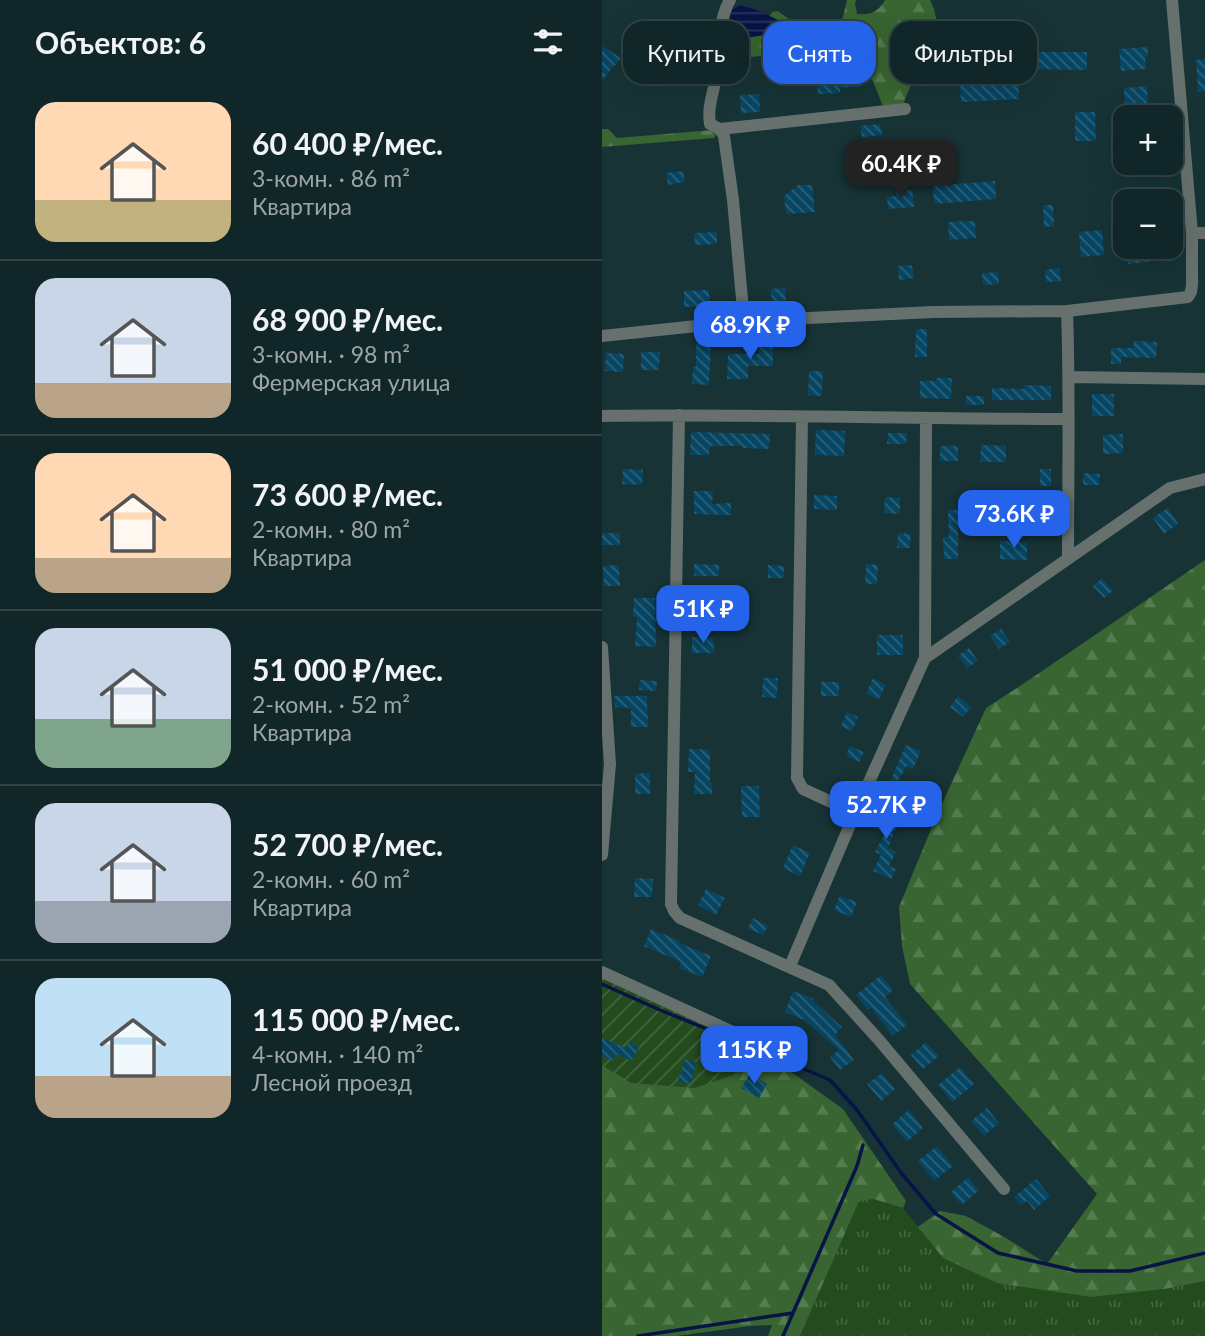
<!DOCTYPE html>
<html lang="ru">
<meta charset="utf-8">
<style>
:root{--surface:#112628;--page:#1e3234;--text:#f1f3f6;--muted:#9ca5a8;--line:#304345;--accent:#2563eb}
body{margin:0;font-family:Lato,sans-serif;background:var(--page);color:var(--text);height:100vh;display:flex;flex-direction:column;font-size:26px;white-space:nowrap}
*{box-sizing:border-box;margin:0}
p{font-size:23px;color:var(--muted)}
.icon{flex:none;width:38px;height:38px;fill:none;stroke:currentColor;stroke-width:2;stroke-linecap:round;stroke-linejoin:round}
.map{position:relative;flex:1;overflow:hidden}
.sheet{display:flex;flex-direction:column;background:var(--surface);width:602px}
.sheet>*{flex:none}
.guide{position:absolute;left:21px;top:21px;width:476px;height:63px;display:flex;gap:14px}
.controls{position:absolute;left:511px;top:105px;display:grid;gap:14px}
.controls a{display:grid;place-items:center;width:70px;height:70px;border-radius:14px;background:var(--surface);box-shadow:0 7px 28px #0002,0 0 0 2px var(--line);font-size:35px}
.price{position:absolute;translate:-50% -60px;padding:0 16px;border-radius:14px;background:var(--accent);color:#fff;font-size:23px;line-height:46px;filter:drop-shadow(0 2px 4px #0008)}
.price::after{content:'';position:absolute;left:50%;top:42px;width:21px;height:16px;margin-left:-10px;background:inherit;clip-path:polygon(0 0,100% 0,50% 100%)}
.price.selected{background:#222;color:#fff}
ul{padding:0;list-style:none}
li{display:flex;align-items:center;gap:21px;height:175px;padding:0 35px}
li+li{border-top:2px solid var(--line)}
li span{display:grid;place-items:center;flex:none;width:196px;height:140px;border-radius:21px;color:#555}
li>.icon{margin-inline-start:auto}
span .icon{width:84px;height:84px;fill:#fffc;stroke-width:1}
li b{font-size:30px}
h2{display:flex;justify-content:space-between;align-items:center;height:84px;padding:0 35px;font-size:30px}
.chip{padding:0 24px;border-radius:21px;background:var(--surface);box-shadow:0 7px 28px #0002,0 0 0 2px var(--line);font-size:24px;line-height:63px}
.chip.selected{background:var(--accent);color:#fff}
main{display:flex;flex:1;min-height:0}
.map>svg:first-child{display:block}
.grass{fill:url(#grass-tufts)}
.forest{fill:url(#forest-firs)}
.garden{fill:url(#garden-furrows)}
.water{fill:url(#water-rules)}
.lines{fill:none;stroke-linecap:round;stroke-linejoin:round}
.stream{stroke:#081446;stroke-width:3.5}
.building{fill:url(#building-back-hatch)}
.minor{stroke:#66716d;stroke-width:12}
</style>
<main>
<section class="sheet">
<h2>Объектов: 6<svg class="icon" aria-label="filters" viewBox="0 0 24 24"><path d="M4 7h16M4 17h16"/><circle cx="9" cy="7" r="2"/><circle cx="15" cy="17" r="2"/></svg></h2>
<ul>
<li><span style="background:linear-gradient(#ffd9b3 70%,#c2b280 0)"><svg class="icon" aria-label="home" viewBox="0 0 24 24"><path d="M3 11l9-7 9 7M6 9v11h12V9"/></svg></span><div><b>60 400 ₽/мес.</b><p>3-комн. · 86 m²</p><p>Квартира</p></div></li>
<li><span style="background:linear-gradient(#c9d6e8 75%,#b9a48a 0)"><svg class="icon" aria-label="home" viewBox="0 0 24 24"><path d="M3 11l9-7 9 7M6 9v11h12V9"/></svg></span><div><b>68 900 ₽/мес.</b><p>3-комн. · 98 m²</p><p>Фермерская улица</p></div></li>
<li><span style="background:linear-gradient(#ffd9b3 75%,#b9a48a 0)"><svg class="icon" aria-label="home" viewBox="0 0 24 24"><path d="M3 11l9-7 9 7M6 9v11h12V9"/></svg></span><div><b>73 600 ₽/мес.</b><p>2-комн. · 80 m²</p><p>Квартира</p></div></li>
<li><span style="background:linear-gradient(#c9d6e8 65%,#7fa58c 0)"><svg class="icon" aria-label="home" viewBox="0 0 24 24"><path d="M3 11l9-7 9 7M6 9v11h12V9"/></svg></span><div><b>51 000 ₽/мес.</b><p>2-комн. · 52 m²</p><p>Квартира</p></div></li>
<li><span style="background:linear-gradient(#c9d6e8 70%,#9aa5b1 0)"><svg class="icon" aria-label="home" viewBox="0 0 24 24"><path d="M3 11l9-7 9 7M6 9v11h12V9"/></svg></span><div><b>52 700 ₽/мес.</b><p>2-комн. · 60 m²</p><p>Квартира</p></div></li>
<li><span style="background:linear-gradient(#bfe0f5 70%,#b9a48a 0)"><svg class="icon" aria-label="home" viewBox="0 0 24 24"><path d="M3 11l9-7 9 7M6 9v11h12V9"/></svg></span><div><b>115 000 ₽/мес.</b><p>4-комн. · 140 m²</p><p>Лесной проезд</p></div></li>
</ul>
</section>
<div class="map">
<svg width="603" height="1336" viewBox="0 0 603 1336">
<defs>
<pattern id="grass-tufts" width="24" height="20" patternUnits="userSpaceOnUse" patternTransform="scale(1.75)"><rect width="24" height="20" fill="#244b1e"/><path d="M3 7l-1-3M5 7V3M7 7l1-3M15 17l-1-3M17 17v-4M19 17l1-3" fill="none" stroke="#44653f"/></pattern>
<pattern id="forest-firs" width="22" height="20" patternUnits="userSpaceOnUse" patternTransform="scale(1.75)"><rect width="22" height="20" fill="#386531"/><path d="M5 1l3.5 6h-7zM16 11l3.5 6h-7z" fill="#547c4f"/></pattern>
<pattern id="garden-furrows" width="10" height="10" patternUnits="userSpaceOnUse" patternTransform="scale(1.75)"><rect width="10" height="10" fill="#244b1e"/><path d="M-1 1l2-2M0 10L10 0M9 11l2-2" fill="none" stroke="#44653f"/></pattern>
<pattern id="water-rules" width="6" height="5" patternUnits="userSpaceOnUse" patternTransform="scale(1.75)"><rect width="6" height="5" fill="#081446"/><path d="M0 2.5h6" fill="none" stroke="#2c3761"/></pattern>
<pattern id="building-back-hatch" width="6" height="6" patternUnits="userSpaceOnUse" patternTransform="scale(1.75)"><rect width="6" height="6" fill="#074663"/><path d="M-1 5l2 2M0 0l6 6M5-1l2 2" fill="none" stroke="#2b617a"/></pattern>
</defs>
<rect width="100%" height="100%" fill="#173336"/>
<!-- grass -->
<path class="grass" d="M271 1199 301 1208 341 1258 489 1297 563 1289 603 1281V1336H198L257 1200Z"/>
<!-- forest -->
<path class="forest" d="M245 0H254L253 4 255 14C269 15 276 12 283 0H328L332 9 335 23 301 104 281 106 263 62 241 48 239 49 236 37Z
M176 11 204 32 223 36 228 42 222 50 126 59 124 49 130 37 143 38 180 22 168 16 170 12Z
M0 129H6L15 138 111 130 115 133 112 138 0 147Z
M603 560V1281L563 1289 489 1297 395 1283 341 1258 316 1227 338 1211 364 1216 404 1238 445 1264 495 1194 308 984 300 946 297 907 334 817 384 708 424 682Z
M146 1062 178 1064 241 1109 304 1201 301 1208 271 1199 257 1201 198 1336H166L170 1325 148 1326 74 1336H0V1065L30 1083 137 1073Z"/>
<!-- garden -->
<path class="garden" d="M0 972 148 1040 137 1073 93 1088 29 1083 0 1065Z"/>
<!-- water -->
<path class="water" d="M138 5 155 10 180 22 181 29 177 33 143 38 130 37 126 32 130 10Z"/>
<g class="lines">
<!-- stream -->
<path class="stream" d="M0 984 58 1010 159 1051
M166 1054 228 1080 255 1110 300 1174 334 1214 396 1253 475 1271H528L603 1253
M36 1336 191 1313
M181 1336 255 1166 261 1145"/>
</g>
<!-- building -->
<path class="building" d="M72 44 86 54 76 68 59 56 65 48 68 50Z
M0 46 19 58 13 66 12 65 0 81Z
M546 47V56L543 57 544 69 519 71 517 49Z
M428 52H485V70L428 69Z
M603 59V92H596L594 60Z
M180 62 182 76 171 78 169 63Z
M237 70 238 79 259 77 260 86 238 88V93L216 94 214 72Z
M416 75 417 99 359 102 358 86 388 85 387 77Z
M545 86 546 106 523 107 522 88Z
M157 94 158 112 139 113 138 95Z
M473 112H493L494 141H473Z
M278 124 280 135 260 137 258 126Z
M81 171 83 182 66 185 64 173Z
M393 181 394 199 332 204 331 186Z
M196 185H210L213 212 184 214 182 196Z
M310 190 312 207 286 209 285 197 294 196V191Z
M441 205H451L452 226 442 227Z
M373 221 374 238 347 240 346 222Z
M500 230 502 255 479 257 477 232Z
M115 232V244L93 245 92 233Z
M524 247H552L553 261 526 264Z
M310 265 312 278 297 280 296 266Z
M457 268 459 281 444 282 443 270Z
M396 272 397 284 381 285 380 273Z
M183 288 184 302 170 303 169 289Z
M107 290 108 306 82 307V291Z
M314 329H325V357H313Z
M157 339H170L171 366H146V379H125L126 354H157Z
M532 341 555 342 554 358 519 357V364H509V348H531Z
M94 343H109L107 385 90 384 91 366 94 367Z
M39 352H58L57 370H39Z
M4 353 22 354 21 372 3 371Z
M207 371H221L220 396 206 395Z
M334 378H350L349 399 318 398V381H334Z
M422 385 449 386V400H390V388L422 389Z
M490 394H512V416H490Z
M364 396H382V405H364Z
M214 430 243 431 242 456 213 455Z
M89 432 168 434 167 449 141 448V446H108L107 455H88Z
M286 433H305L304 444H285Z
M521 434V453L501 454V435Z
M379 445 404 446V462H378Z
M338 446H356V461H338Z
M21 469 41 470 40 485 20 484Z
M438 469H449V486H438Z
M481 473 498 474 497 485H481Z
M92 491H111L110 504 129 503V515L92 514Z
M212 495 235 496V510L212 509Z
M283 497 298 498V514L282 513Z
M566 508 576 524 562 534 551 518Z
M346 510H360V520H356V559H342L341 537H347Z
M0 533H18V545H0Z
M296 533 309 534 308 548H295Z
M398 541 425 542V560L398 559Z
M92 564 117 565V576H92Z
M264 564 276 565 275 584H263Z
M17 565 18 586H2L1 566Z
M166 565 182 566V578H166Z
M500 578 511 591 502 598 491 586Z
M32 598H53L54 647 33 646 35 617H31Z
M87 598H100V612H87Z
M399 629 408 642 397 649 388 636Z
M275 635H301V655H275Z
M90 637H111L112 653H90Z
M367 648 376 661 365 668 356 656Z
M161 678H176L175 698 160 697Z
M271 678 284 685 276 700 264 693Z
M38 680 55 681 54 691 37 690Z
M219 682H237V696H219Z
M12 696H45L46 727H29V708L13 707Z
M356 696 369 707 361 717 348 707Z
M245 712 256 717 250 731 239 726Z
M304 745 319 751 311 769 305 766 293 785 288 782Z
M248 746 262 752 257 762 244 756Z
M87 749 108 750V783H110V794H92L93 772H86Z
M48 773V794H33V774Z
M139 786H157L158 817H140Z
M281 806 300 814 286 848 294 852 287 866 294 869 289 879 271 871 279 855 273 852 283 833 272 828Z
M191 845 208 853 198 876 181 868Z
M33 878 51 879 50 897H32Z
M104 889 123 898 114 915 96 905Z
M238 896 255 902 249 917 232 910Z
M151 918 166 926 161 935 146 928Z
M49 929 78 941 77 943 109 956 100 977 77 968 79 962 42 946Z
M279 975 291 990 283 997 305 1025 291 1036 269 1008 266 1010 254 995Z
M191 991 212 999 211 1001 240 1027 233 1035 252 1060 238 1070 228 1057 237 1050 202 1020 183 1012Z
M0 1038 24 1048 27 1042 37 1047 30 1061 14 1054 11 1061 0 1056Z
M324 1042 337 1056 321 1069 309 1055Z
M83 1059 95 1063 88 1084 76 1081Z
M358 1067 372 1084 350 1102 336 1085Z
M280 1073 293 1089 279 1101 265 1084Z
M148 1074 165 1084 157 1098 139 1088Z
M385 1108 397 1123 382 1136 369 1121Z
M307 1110 321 1128 305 1142 290 1124Z
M335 1146 351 1166 332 1181 316 1161Z
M366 1177 377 1190 360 1205 349 1192Z
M434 1179 448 1196 432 1210 425 1201 419 1205 412 1197Z"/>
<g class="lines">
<!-- minor -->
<path class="minor" d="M128 0C116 20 117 52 114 75 112 93 105 106 108 124L118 129 122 136 131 200 142 321
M570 0 590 233H603
M118 129 303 109
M465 311C468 393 466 476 466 559
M0 336 142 321 331 312 465 311 586 297 589 292 590 284V233
M467 377 603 379
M77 415 69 904 72 911 78 918 227 985 277 1040 402 1189
M0 416C155 414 311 419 466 419
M200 417 195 778 201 789 253 813
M0 647 8 764 0 855
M323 658 324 419
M188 966 253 813 323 658 568 488 603 479
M0 972 168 1049"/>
</g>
</svg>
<div class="controls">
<a>+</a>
<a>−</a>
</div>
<b class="price selected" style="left:299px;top:200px">60.4K ₽</b>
<b class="price" style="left:148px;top:361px">68.9K ₽</b>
<b class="price" style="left:412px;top:550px">73.6K ₽</b>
<b class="price" style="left:101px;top:645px">51K ₽</b>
<b class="price" style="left:284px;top:841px">52.7K ₽</b>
<b class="price" style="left:152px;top:1086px">115K ₽</b>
<div class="guide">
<a class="chip">Купить</a>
<a class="chip selected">Снять</a>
<a class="chip">Фильтры</a>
</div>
</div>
</main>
